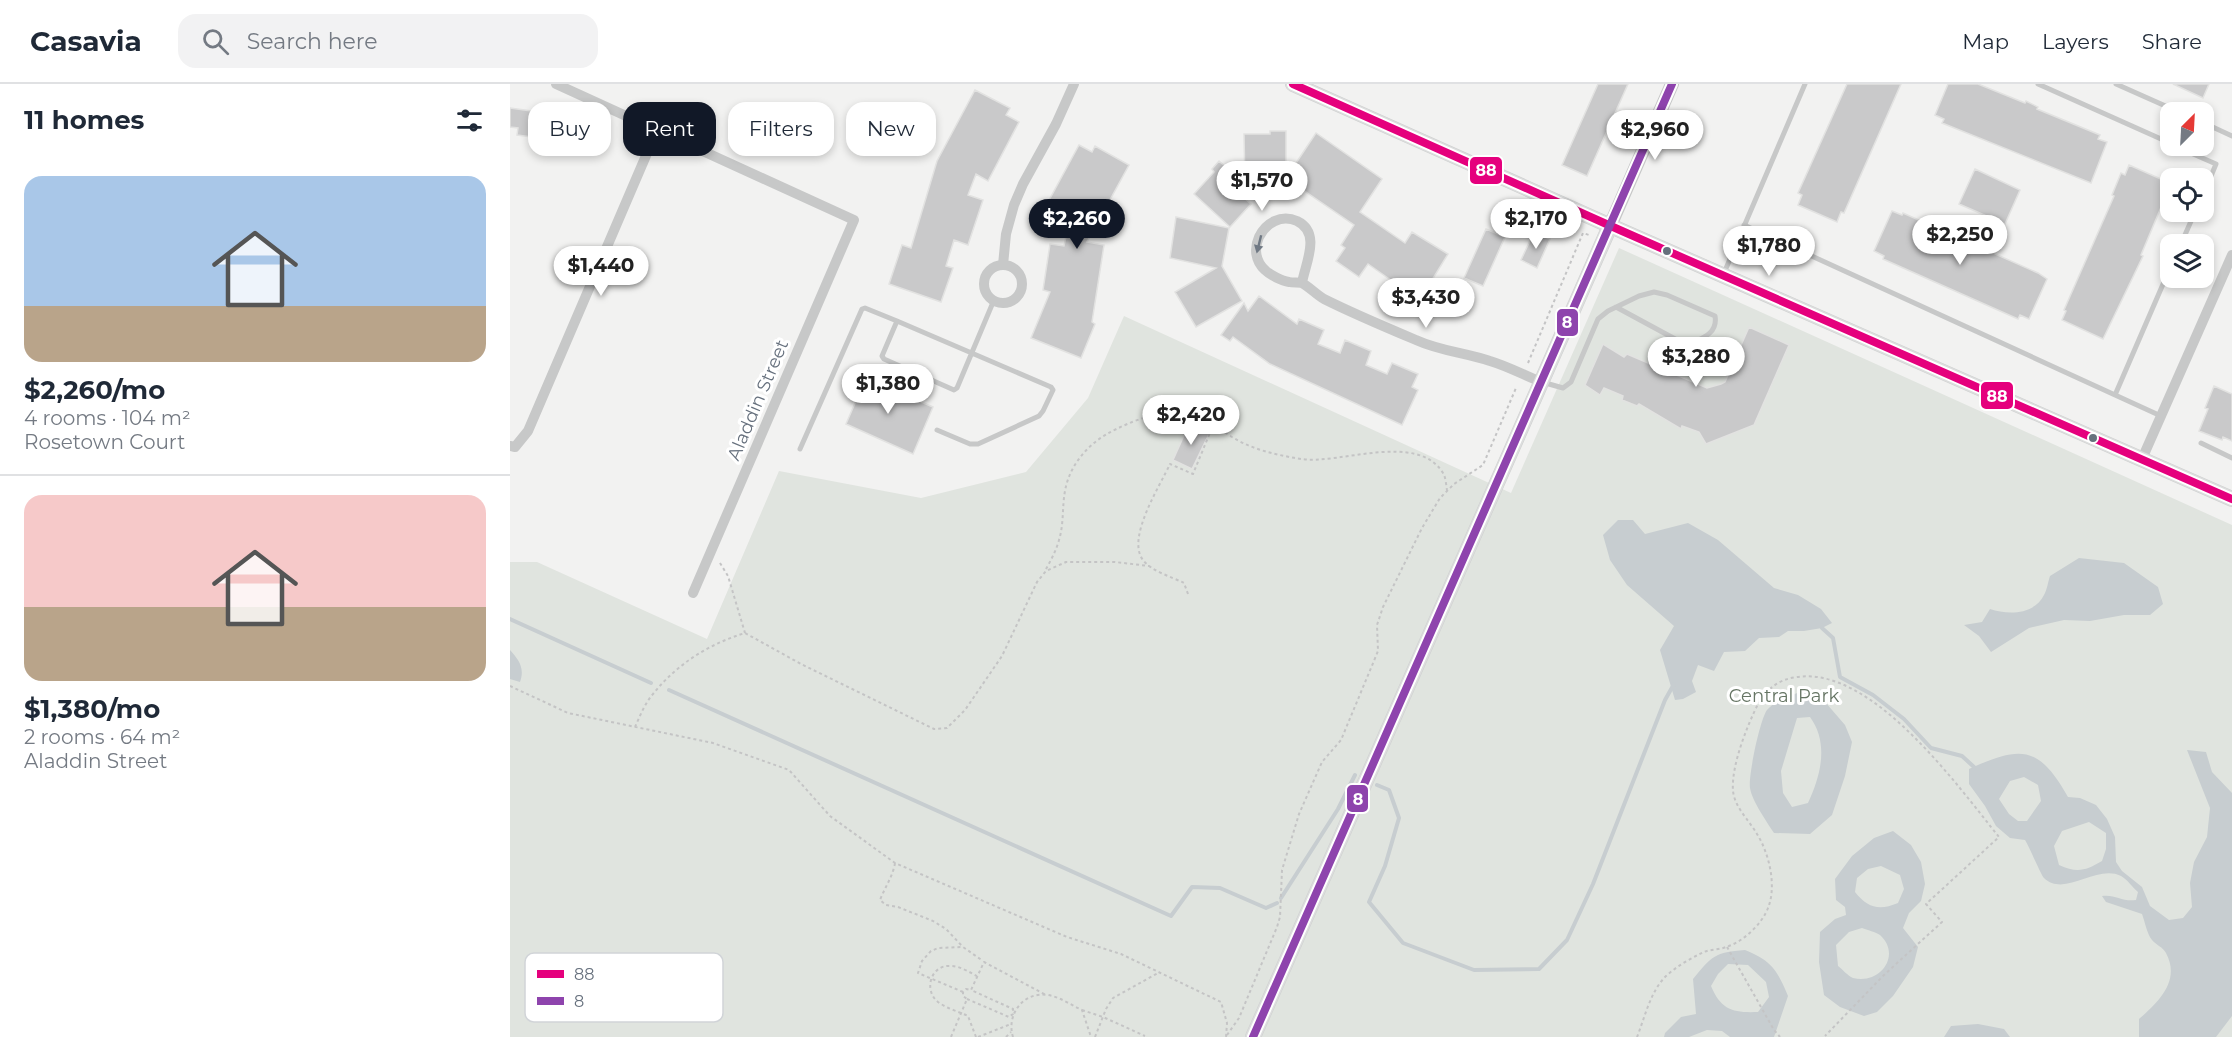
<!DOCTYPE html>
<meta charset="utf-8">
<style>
:root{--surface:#fff;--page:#f2f2f3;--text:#1f2937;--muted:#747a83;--line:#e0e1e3;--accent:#111827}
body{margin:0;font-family:Montserrat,sans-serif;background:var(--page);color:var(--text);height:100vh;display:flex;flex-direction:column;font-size:22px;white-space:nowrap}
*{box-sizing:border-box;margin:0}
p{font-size:20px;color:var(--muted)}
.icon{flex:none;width:33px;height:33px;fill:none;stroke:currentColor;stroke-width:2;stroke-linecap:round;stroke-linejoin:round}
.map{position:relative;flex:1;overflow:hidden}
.side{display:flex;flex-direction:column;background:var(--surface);width:510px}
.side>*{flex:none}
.hud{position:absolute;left:18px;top:18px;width:570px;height:54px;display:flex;gap:12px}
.needle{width:39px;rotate:24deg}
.buttons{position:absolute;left:1650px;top:18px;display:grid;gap:12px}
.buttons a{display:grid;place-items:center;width:54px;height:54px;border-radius:12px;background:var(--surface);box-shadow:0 3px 9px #0003;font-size:30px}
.price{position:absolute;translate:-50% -51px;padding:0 14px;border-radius:21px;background:#fff;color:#222;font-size:20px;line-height:39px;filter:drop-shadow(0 2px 3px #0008)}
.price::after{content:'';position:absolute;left:50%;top:36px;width:18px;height:14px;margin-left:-9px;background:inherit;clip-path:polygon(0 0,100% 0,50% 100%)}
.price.current{background:var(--accent);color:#fff}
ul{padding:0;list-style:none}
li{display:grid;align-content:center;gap:12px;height:318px;padding:0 24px}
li+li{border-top:2px solid var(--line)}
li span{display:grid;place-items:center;height:186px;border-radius:18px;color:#555}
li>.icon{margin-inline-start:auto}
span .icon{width:108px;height:108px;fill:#fffc;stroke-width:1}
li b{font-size:26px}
h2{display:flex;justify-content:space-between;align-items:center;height:72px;padding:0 24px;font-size:26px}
.chip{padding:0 21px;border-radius:18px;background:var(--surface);box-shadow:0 3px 9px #0003;font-size:21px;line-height:54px}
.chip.current{background:var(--accent);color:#fff}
header{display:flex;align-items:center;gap:36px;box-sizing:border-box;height:84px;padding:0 30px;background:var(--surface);border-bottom:2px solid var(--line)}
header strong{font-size:28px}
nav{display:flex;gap:33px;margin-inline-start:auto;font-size:21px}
.search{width:420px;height:54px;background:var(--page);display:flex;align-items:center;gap:15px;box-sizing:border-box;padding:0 21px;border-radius:18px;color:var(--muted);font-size:22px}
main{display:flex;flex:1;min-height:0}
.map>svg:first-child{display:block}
.green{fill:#e0e4df}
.water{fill:#c7cdd0;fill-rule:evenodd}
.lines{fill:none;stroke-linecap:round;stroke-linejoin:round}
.stream{stroke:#c7cdd0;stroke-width:4}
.building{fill:#c9c9ca;stroke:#e2e2e1;stroke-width:1.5}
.secondary-casing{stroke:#cfd0d0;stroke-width:16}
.path{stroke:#c4c4c5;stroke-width:2;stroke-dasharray:3 3;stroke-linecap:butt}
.service{stroke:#c7c8c8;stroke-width:5}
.minor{stroke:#c7c8c8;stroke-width:10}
.tertiary{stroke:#c7c8c8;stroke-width:14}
.secondary{stroke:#dcdddd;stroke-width:15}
.bus-1-casing{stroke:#fff;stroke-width:12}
.bus-2-casing{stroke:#fff;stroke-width:12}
.bus-1{stroke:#e5007d;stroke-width:8}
.bus-2{stroke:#8e44ad;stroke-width:8}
.oneway{fill:#707984}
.bus-dot{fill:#66707d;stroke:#fff;stroke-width:2}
.labels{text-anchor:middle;stroke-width:6;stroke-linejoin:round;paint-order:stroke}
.street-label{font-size:18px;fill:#66707d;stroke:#fff}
.park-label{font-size:18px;fill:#667564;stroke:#fff}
.key{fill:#fff;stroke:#d1d4d8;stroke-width:1.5}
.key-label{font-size:16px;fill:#66707d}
.line-badge{stroke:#fff;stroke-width:2}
.badge-label{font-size:16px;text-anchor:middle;font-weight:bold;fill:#fff}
</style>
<header>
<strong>Casavia</strong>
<div class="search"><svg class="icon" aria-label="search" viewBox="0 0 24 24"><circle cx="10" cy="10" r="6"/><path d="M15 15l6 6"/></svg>Search here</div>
<nav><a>Map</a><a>Layers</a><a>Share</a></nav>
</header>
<main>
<section class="side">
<h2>11 homes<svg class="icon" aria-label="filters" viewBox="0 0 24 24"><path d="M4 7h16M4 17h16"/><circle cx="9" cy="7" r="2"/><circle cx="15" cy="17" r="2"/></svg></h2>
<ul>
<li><span style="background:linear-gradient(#a9c7e8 70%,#b9a48a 0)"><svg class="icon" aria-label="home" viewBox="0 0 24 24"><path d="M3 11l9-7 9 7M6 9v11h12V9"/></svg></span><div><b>$2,260/mo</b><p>4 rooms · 104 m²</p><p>Rosetown Court</p></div></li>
<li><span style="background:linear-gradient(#f6c9c9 60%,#b9a48a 0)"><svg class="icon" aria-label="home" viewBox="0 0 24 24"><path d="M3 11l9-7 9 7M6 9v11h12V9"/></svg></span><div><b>$1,380/mo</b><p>2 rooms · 64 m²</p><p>Aladdin Street</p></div></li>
</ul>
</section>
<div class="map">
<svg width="1722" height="953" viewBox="0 0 1722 953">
<rect width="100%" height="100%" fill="#f2f2f1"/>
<!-- green -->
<path class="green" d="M1109 164 1722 441V953H0V478H27L197 555 269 387 411 414 516 388 578 314 614 232 1001 409Z"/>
<!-- water -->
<path class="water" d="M1108 436H1123L1135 450 1178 439 1208 456 1264 504 1288 511 1311 525 1322 539 1312 544 1294 547H1278L1269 553 1249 554 1235 567 1214 568 1204 587 1188 581 1182 597 1186 608 1173 615 1165 616 1150 566 1164 542 1117 501 1100 476 1093 451Z
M1569 474 1614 479 1648 503 1653 520 1640 531H1614L1580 537 1554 536 1519 544 1481 568 1469 552 1454 541 1472 538 1480 525C1498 531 1524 531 1534 511 1537 506 1538 498 1540 492Z
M0 566C9 576 15 584 10 598L0 595Z
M1290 608 1300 610 1316 619 1335 641 1342 658 1335 692 1322 731 1300 750 1264 749C1257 738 1242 717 1240 704 1238 693 1250 635 1257 626 1265 617 1279 612 1290 608ZM1300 633C1319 659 1311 691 1298 719L1282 723 1273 709 1271 687 1287 634Z
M1677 666 1696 668 1702 688 1722 709V932L1706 953H1629V935C1648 918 1671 897 1656 869 1653 863 1646 861 1642 856 1637 850 1635 838 1632 830L1596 818 1592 812C1605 810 1612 818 1626 816L1628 808C1623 804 1617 795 1611 792 1586 780 1555 814 1534 794 1531 791 1519 762 1515 756L1500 754 1486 742 1475 722 1459 700V685C1510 662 1528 660 1558 713L1570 714 1586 721 1597 735 1605 753 1606 778 1612 787 1632 803 1640 822 1659 836 1673 834 1682 823 1680 799 1684 778 1697 753 1700 724ZM1514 693 1528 701 1531 717 1517 737H1508L1499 730 1489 715 1500 697ZM1579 738 1596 749V765L1592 777C1575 787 1567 789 1549 781L1544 762 1552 747Z
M1383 747 1401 761 1411 778 1415 800 1411 817 1399 829 1393 844 1408 863 1403 883 1383 912 1367 928 1354 932 1330 923 1314 911 1309 878 1310 848 1325 835 1336 831 1335 823 1326 816 1325 795 1342 772 1364 754ZM1371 782 1390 791 1394 805 1388 819C1369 827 1358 824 1345 808L1347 794 1358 785ZM1352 844C1357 846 1366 848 1370 851 1392 871 1370 901 1343 894 1338 892 1332 885 1328 882L1326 861 1339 848Z
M1235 866C1262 877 1267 886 1278 912L1264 953H1220L1212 947 1197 946 1179 953H1154L1155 949 1171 933 1186 930 1183 895C1202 872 1205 868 1235 866ZM1218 880 1238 881 1256 898 1259 913 1248 928C1223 929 1211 926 1201 902L1208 890Z
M1468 940 1494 945 1500 953H1434L1441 942Z"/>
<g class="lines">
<!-- stream -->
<path class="stream" d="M0 535 141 599
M1312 544 1323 554 1330 593 1363 611 1394 635 1421 664 1452 672 1464 683
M159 606 661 832 682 803 710 804 756 824 767 819
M867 701 879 706 889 734 875 782 859 818 893 859 964 886 1029 885 1057 856 1083 800 1155 616 1164 600
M771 814 828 725 845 691"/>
</g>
<!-- building -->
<path class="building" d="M1088 0H1118L1077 92 1052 81Z
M1337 0H1391L1334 129 1331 128 1327 138 1288 121 1292 111 1288 109Z
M1438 0H1468L1515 19 1516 17 1528 23 1527 25 1590 51 1588 55 1597 58 1581 99 1432 39 1434 35 1425 31Z
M1663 0H1699L1693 14Z
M465 6 500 24 496 31 509 38 478 97 466 90 458 111 473 116 458 161 444 156 436 182 443 184 431 218 379 200 392 161 401 164 427 77Z
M0 24 43 30 41 48 23 45 22 53 7 51 8 44 0 43Z
M760 47H776V94L806 49 872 95 850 128 895 159 902 148 938 170 919 201 912 196 902 211 858 180 849 193 826 177 835 164 831 161 844 141 771 91V103H722L741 120 720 143 684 110 704 88 702 85 709 77 735 100 734 50H760Z
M569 61 582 68 585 62 619 81 577 158 594 161 582 238 585 240 571 274 521 254 540 208 533 206 540 160 554 162 559 139 547 133 550 127 537 120Z
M1619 81 1660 99V102L1631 171 1633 172 1593 255 1552 236 1556 227 1554 226 1604 112 1602 111 1611 89 1615 91Z
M1465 85 1510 106 1495 140 1449 120Z
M1382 127 1392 131 1393 129 1528 189 1537 195 1519 235 1510 231 1508 235 1373 175 1374 172 1364 167Z
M666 133 719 144 712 182 732 217 686 243 665 208 706 184 660 174Z
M976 145 995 153 973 202 954 194Z
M1024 148 1040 155 1027 184 1011 176Z
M749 212 787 240 789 235 814 246 808 260 830 269 835 256 861 267 856 281 877 290 882 279 908 290 902 303 908 306 892 341 760 280 723 253 720 257 711 251 734 219 738 227Z
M1239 243 1279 261 1244 341 1196 360 1189 348 1172 342 1171 345 1129 320 1127 322 1112 316 1113 312 1094 304 1090 311 1075 301 1093 260 1114 273 1117 270 1197 304 1211 300 1215 298Z
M347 291 423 323 403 370 336 340 348 312 340 308Z
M1704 302 1722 310V357L1713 353 1712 356 1689 347 1698 325 1695 324Z
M680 338 700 348 682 385 663 376Z"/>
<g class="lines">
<!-- secondary casing -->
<g class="secondary-casing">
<path id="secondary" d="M783 0 1112 147 1722 415
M743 953 1100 142"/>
</g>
<!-- path -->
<path class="path" d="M1018 279 1073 149 1079 151
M210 479 218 492 235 549
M536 485C541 476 546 467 549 456 554 440 552 423 555 407 559 383 576 362 597 350 620 337 660 321 687 331 701 336 710 345 722 353 743 366 767 371 791 375 829 381 907 347 933 389 936 394 936 401 937 406
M678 510 674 499C662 493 641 487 633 476 616 454 650 402 660 380L683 390 704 339
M0 602 58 629 203 659 279 686 320 732 385 779 557 853 611 870 711 918 717 939 716 953
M125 643C130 632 135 619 143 610 167 580 199 560 235 549L291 580 424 645 437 644 455 626 492 572 527 498 536 487 556 478H605L639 482
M385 779C383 792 375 803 370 816L376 821 388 823 423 837 436 845 453 863
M1217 863 1264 946 1270 953
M453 908 408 889 412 877 421 867 428 864 453 863 473 877
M457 915 499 933 503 930V925L461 906
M572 926 593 933 635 952
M717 951 729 934 767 843 770 833 772 786 789 730 812 678 831 656 861 584 868 567 867 541 873 523 912 444 930 414 944 400 973 381 1006 304
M441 953 457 915 453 912V908L456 905 461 906 474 878 536 911
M466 953 458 932C449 928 436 924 428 918 413 906 421 880 441 882 450 882 459 888 467 892
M468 953 501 940
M496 953 501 948
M503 953C496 931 513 907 538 911 550 913 561 921 572 926L581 953
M585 953 596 925 603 914 648 889
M1127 953C1135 933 1140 908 1156 892 1167 882 1181 874 1194 868 1201 865 1209 866 1216 863 1233 858 1252 840 1258 824 1267 802 1259 769 1247 750 1239 736 1225 724 1223 707 1221 682 1237 642 1248 620 1257 605 1269 595 1287 593 1362 582 1447 701 1489 753L1416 820 1432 838 1374 891 1315 952"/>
<!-- service -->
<path class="service" d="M1528 0 1660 59
M1606 0 1669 28
M1694 39 1722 52
M1665 62 1706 80 1694 109
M1234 141 1651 332
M1671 160 1685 128
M1214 189 1295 0
M387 237 541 303 543 306 533 327 529 332 468 360H460L427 346
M1032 298 1053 304 1061 298 1088 235 1098 227 1129 212 1144 208 1157 211 1205 232C1208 249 1193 254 1180 260L1167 256 1106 223
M1605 311 1660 184
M1691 359 1722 374
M290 365 352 225 355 224 387 237 372 272 374 275 444 306 447 304 484 216"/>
<!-- minor -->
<path class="minor" d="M46 0 344 136 183 509
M493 181 496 150 504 121 513 100 546 40 564 0
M474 200a19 19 0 1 1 38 0a19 19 0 1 1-38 0Z
M792 199C795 180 812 149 787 137 771 130 756 139 749 153 744 164 745 177 755 186 760 191 772 197 779 198 783 199 789 198 792 199 798 202 807 211 814 215 844 230 875 243 906 256 930 267 956 269 980 277 997 282 1014 291 1031 298
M0 362 5 363 18 347 147 46
M1632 375 1722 171"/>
<!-- tertiary -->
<path class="tertiary" d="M1100 142 1162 0"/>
<!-- secondary -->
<use href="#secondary" class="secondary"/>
<!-- bus-1 casing -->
<g class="bus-1-casing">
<path id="bus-1" d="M783 0 1112 147 1722 415"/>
</g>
<!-- bus-2 casing -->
<g class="bus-2-casing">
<path id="bus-2" d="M743 953 1162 0"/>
</g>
<!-- bus-1 -->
<use href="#bus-1" class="bus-1"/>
<!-- bus-2 -->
<use href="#bus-2" class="bus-2"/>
</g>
<!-- one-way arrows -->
<defs><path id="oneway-solid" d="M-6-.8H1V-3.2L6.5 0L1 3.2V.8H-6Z" transform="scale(1.5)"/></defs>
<use class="oneway" href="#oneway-solid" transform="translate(749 160) rotate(104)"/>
<!-- markers -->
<g class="bus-dot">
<circle cx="1157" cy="167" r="5"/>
<circle cx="1583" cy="354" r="5"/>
</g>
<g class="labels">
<!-- street labels -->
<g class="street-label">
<text transform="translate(248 316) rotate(-67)" y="6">Aladdin Street</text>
</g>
<!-- park labels -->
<g class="park-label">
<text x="1274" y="618">Central Park</text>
</g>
</g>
<!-- legend -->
<rect x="15" y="869" width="198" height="69" rx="9" class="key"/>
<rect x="27" y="886" width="27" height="8" fill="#e5007d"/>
<rect x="27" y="913" width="27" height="8" fill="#8e44ad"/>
<g class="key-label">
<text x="64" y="896">88</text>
<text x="64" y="923">8</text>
</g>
<g class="line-badge">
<rect x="959" y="72" width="34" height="29" rx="6" fill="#e5007d"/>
<rect x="1046" y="224" width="23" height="29" rx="6" fill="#8e44ad"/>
<rect x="1470" y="297" width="34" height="29" rx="6" fill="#e5007d"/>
<rect x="836" y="700" width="23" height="29" rx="6" fill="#8e44ad"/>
</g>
<g class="badge-label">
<text x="976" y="92">88</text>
<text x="1057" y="244">8</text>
<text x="1487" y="318">88</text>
<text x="848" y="721">8</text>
</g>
</svg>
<div class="buttons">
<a><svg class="needle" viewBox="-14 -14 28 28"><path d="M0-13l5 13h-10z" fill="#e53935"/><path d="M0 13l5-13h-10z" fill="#747a83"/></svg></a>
<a><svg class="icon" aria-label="locate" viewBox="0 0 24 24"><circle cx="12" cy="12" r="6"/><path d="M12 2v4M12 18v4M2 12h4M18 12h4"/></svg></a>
<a><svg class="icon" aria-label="layers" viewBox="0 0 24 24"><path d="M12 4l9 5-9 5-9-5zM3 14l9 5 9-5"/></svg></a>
</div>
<b class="price" style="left:1145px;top:77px">$2,960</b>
<b class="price" style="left:752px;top:128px">$1,570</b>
<b class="price current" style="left:567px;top:166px">$2,260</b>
<b class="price" style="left:1026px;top:166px">$2,170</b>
<b class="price" style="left:1450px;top:182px">$2,250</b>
<b class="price" style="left:1259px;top:193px">$1,780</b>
<b class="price" style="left:91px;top:213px">$1,440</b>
<b class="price" style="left:916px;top:245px">$3,430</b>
<b class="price" style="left:1186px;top:304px">$3,280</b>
<b class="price" style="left:378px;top:331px">$1,380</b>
<b class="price" style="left:681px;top:362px">$2,420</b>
<div class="hud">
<a class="chip">Buy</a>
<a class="chip current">Rent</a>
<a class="chip">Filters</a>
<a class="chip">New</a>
</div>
</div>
</main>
